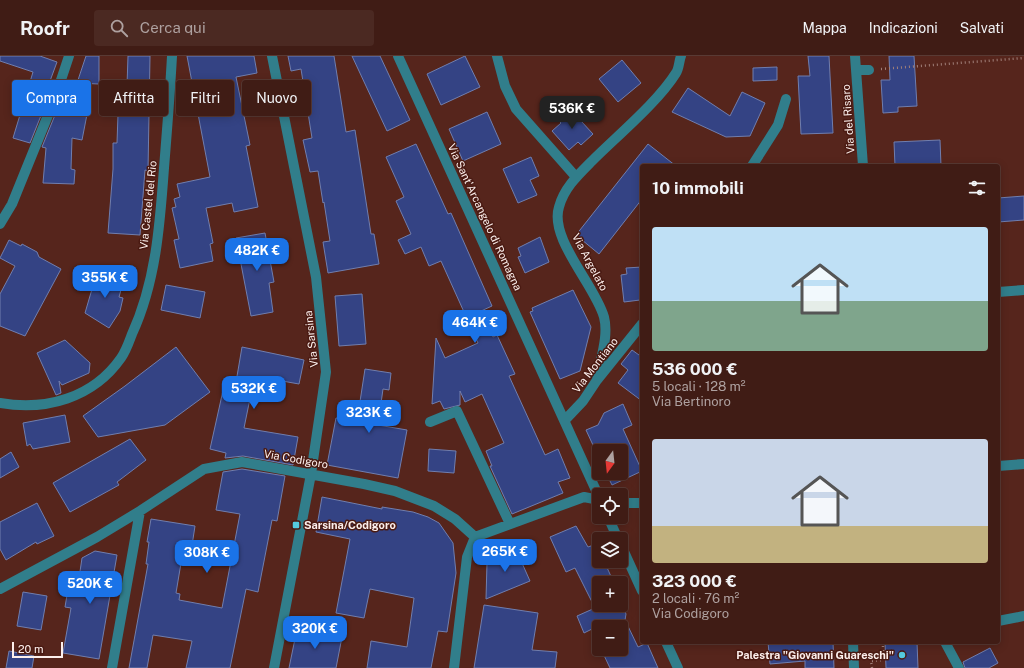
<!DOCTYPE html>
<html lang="it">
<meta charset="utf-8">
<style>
:root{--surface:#401c15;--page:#4b2922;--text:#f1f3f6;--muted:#aea1a0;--line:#593a34;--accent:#1a73e8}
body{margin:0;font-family:"Public Sans",sans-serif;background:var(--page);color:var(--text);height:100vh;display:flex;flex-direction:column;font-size:15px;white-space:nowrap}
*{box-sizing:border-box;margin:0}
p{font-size:13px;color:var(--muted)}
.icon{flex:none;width:22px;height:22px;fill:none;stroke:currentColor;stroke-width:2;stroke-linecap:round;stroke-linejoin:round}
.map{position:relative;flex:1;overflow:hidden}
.side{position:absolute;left:640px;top:108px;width:360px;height:480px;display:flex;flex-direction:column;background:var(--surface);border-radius:4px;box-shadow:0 2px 10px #0003,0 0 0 1px var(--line)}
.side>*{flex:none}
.guide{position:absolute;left:12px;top:24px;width:380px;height:36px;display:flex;gap:8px}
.needle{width:26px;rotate:195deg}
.fabs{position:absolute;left:592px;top:388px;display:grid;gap:8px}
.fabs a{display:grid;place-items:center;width:36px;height:36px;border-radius:4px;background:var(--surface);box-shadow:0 2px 10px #0003,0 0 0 1px var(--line);font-size:20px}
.scale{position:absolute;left:12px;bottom:10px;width:51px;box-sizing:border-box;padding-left:4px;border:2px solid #fcefec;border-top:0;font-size:11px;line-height:14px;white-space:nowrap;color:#fcefec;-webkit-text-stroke:3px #4a1a12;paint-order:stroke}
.price{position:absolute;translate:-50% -34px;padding:0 9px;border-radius:8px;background:var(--accent);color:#fff;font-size:13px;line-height:26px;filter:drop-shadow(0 1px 2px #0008)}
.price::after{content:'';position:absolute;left:50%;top:24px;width:12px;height:9px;margin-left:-6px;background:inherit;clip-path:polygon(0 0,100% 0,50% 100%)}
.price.selected{background:#222;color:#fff}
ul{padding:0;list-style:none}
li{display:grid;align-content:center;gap:8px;height:212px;padding:0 12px}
li span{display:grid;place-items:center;height:124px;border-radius:4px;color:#555}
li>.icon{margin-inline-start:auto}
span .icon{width:72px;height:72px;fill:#fffc;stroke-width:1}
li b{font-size:17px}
h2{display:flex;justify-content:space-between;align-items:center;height:48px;padding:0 12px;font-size:17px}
.chip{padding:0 14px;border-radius:4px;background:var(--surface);box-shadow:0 2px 10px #0003,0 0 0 1px var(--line);font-size:14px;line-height:36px}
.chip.selected{background:var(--accent);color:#fff}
header{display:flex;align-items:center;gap:24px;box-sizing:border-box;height:56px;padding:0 20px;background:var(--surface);border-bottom:1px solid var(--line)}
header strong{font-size:19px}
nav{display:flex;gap:22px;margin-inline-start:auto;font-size:14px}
.search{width:280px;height:36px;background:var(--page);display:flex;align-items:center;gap:10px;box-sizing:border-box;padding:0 14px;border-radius:4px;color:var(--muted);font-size:15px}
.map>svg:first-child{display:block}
.building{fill:#344384;stroke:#707eae}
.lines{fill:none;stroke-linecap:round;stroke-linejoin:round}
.path{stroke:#a1807a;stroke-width:2.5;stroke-dasharray:1 3;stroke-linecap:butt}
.street{stroke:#317e8b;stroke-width:10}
.poi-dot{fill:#55cadf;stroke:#4a1a12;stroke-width:1.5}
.labels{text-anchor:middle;stroke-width:3;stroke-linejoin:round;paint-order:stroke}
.street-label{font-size:11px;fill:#fcefec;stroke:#4a1a12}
.poi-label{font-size:11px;font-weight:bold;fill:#fcefec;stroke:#4a1a12;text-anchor:start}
</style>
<header>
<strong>Roofr</strong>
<div class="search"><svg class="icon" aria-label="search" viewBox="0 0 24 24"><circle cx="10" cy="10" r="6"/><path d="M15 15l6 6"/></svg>Cerca qui</div>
<nav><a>Mappa</a><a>Indicazioni</a><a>Salvati</a></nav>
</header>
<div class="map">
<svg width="1024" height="612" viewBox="0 0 1024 612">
<rect width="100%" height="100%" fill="#56251c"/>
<!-- building -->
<path class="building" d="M0 0H40L57 6 43 44 46 45 44 52 30 87 13 82 33 16 0 5Z
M86 0H99V28L77 27Z
M128 0H150L148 115 145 114 140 179 108 177 113 113V87H117L119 30H127Z
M187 0H254L257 17 236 21 250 89 246 90 258 151 234 156 232 147 206 152 213 187 210 188 213 205 180 212 174 184 179 183 172 152 176 151 174 143 180 141 177 128 210 121Z
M288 0H334L346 76 355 74 371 178H374L379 208 328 217 323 186 330 185 324 146 323 147 318 115 310 116 303 84 312 82 301 13 291 15Z
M352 0H380L410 64 387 75Z
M465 0 480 31 441 49 427 18Z
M808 0H829L833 77 801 78 798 20H810Z
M889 0H914L917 50 898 51V56L883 57 881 24H890Z
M622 4 641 27 618 46 599 23Z
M777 11V24L753 25V12Z
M688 32 730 60 742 36 765 47 750 80 726 81 672 56Z
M90 43 82 84 72 82 71 113 75 114 74 128 43 127 46 92 42 91 55 59 61 60Z
M569 52 593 78 581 89 578 86 569 94 552 75 561 67 557 63Z
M487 56 501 88 463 105 449 73Z
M940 84 941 110H895L894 86Z
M416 88 448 158 451 157 492 250 481 255 493 281 497 279 515 318 509 320 545 399 558 393 570 422 558 426 563 437 512 458 490 410H492L486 395 504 387 482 338 465 346 460 335V349L444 353 440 345 432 348 436 282 445 302 478 287 441 205 429 210 421 191 405 198 398 184 411 178 396 145 404 141 386 101Z
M648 88 676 110H642V143L599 198 576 179Z
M531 101 539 120 530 124 537 139 518 147 503 113Z
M1024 140V164L998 166V142Z
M265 177 274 226 269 227 273 256 251 260 236 182Z
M540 181 549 206 525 217 518 201 521 200 518 192Z
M9 184 21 190 22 188 37 196 39 201 61 213 25 280 0 270V238L15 210 0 202Z
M642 211 640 244 624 246 621 219 627 218 626 212Z
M97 216 124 223 119 241 123 242 120 255 109 272 85 257Z
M166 229 205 236 200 262 161 254Z
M573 234 591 271 580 315 560 323 530 256 533 255 532 252Z
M362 238 366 288 339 290 335 240Z
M65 284 90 307 89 317 62 329 59 325 61 337 56 339 37 297Z
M176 291 210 336 165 369 98 381 83 360 125 330Z
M242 291 304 304 299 328 271 323V326L254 323 244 372 298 381 293 409 243 400 225 402 226 397 210 393 224 330 235 332Z
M632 294 639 299 642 295V345L618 327 628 314 621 308Z
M365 313 391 317 389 334 383 333 378 369 407 374 398 422 327 409 336 362 357 365Z
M623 348 632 369 623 373 642 415 612 429 606 417H621V395H599V402L586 374 598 369 604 357Z
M65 359 70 386 33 393 30 388 27 390 23 367Z
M130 383 146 404 117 426 119 429 70 456 53 427Z
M429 393 456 395 454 417 428 415Z
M11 396 19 411 0 422V403Z
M242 413 285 420 277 465 272 464 258 536 246 533 230 612H186L192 585 153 579 147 612H129L148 508H146L149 486H147L151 463 195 470 191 496 183 495 176 537 180 538 179 544 222 552 240 458 216 454 223 416Z
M322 441 382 453V451L413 456 428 461 439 467 453 487 456 517 447 576 438 575 431 612H367L371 585 407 591 414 542 370 533 364 562 336 557 350 483 316 476Z
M37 447 54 480 37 488 36 486 6 504 0 493V466Z
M576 470 588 491 599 487V505H604L614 527H599V549H621V546L626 558 625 564 638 591 647 587 658 612H610L601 593H621V571H599V589L592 573 584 577 577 560 595 552 575 512 566 516 550 481Z
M514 489 530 525 486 543 487 507 502 500 500 496Z
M95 495 117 499 99 603 63 597 71 552 65 551 69 527 78 529 82 502Z
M23 536 47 540 41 574 17 570Z
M484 549 538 557 532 594 557 596 555 612H474Z
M297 573 342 581 336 612H289Z
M768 586H792V587L833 586 834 612H805V605L770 608Z
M885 586H917L918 612H886Z
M990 592 998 607 989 612H965L963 606Z
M9 595 34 600 32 612H6Z"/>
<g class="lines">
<!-- path -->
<path class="path" d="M881 13 1024 2
M872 612 871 605 883 604V586"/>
<!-- street -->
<path class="street" d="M272 0 316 221 326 316 311 418 274 612
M398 0 599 441
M497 0 505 30 516 53 576 121
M855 0 863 110
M857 14H869
M752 110 778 69 786 43
M0 168 12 148 55 42 69 0
M998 236 1024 234
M597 324C600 304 609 280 604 261 595 229 549 183 559 151 564 132 578 119 592 105 617 80 658 46 676 17 679 13 679 5 681 0
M0 347C46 355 93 342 121 302 126 295 129 286 132 278 156 226 160 168 164 112 167 75 170 37 172 0
M565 364 583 345 597 324 642 268
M430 366 457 355 510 468
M998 410 1024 408
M621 447H642
M608 461 618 483
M621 489 642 535
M0 533 97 481 140 455 204 413 242 406 364 428 395 435 434 450 455 463 475 481 584 441 599 444
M998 565 1024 560
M666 586 678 612
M853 586 854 612
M945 586 959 612
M112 612 140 455
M454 612 467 501 475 481"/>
</g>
<!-- markers -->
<g class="poi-dot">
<rect x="292" y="465" width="8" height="8" rx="2"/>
<circle cx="902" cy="599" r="4"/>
</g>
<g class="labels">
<!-- street labels -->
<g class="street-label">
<text transform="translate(848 63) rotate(-94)" y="4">Via del Risaro</text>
<text transform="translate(148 149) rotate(-84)" y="4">Via Castel del Rio</text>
<text transform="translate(485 161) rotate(65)" y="4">Via Sant'Arcangelo di Romagna</text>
<text transform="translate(590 206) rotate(62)" y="4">Via Argelato</text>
<text transform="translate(311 283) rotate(-96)" y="4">Via Sarsina</text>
<text transform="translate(595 309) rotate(-52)" y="4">Via Montiano</text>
<text transform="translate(296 403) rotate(10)" y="4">Via Codigoro</text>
</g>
<!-- poi labels -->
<g class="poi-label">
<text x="304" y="473">Sarsina/Codigoro</text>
<text x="894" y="603" text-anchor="end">Palestra "Giovanni Guareschi"</text>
</g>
</g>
</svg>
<div class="fabs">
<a><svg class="needle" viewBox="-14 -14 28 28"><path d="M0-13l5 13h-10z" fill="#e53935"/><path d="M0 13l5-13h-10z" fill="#aea1a0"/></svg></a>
<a><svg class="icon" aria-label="locate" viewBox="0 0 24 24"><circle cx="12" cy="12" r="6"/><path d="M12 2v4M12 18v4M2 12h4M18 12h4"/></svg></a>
<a><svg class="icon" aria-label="layers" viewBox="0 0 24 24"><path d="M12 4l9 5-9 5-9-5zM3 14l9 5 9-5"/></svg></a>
<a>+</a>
<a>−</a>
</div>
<div class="scale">20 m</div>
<b class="price selected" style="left:572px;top:74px">536K €</b>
<b class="price" style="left:257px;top:216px">482K €</b>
<b class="price" style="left:105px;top:243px">355K €</b>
<b class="price" style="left:475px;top:288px">464K €</b>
<b class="price" style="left:254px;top:354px">532K €</b>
<b class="price" style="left:369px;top:378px">323K €</b>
<b class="price" style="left:505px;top:517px">265K €</b>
<b class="price" style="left:207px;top:518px">308K €</b>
<b class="price" style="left:90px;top:549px">520K €</b>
<b class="price" style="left:315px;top:594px">320K €</b>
<div class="guide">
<a class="chip selected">Compra</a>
<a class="chip">Affitta</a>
<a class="chip">Filtri</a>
<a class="chip">Nuovo</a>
</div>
<section class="side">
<h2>10 immobili<svg class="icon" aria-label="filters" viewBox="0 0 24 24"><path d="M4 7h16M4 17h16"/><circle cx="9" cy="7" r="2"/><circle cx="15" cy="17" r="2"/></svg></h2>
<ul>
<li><span style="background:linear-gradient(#bfe0f5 60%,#7fa58c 0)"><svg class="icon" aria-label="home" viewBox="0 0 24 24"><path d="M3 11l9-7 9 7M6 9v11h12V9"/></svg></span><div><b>536 000 €</b><p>5 locali · 128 m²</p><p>Via Bertinoro</p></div></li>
<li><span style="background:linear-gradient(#c9d6e8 70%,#c2b280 0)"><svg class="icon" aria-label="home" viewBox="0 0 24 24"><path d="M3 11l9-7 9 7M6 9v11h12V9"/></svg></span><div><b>323 000 €</b><p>2 locali · 76 m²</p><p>Via Codigoro</p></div></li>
</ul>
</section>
</div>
